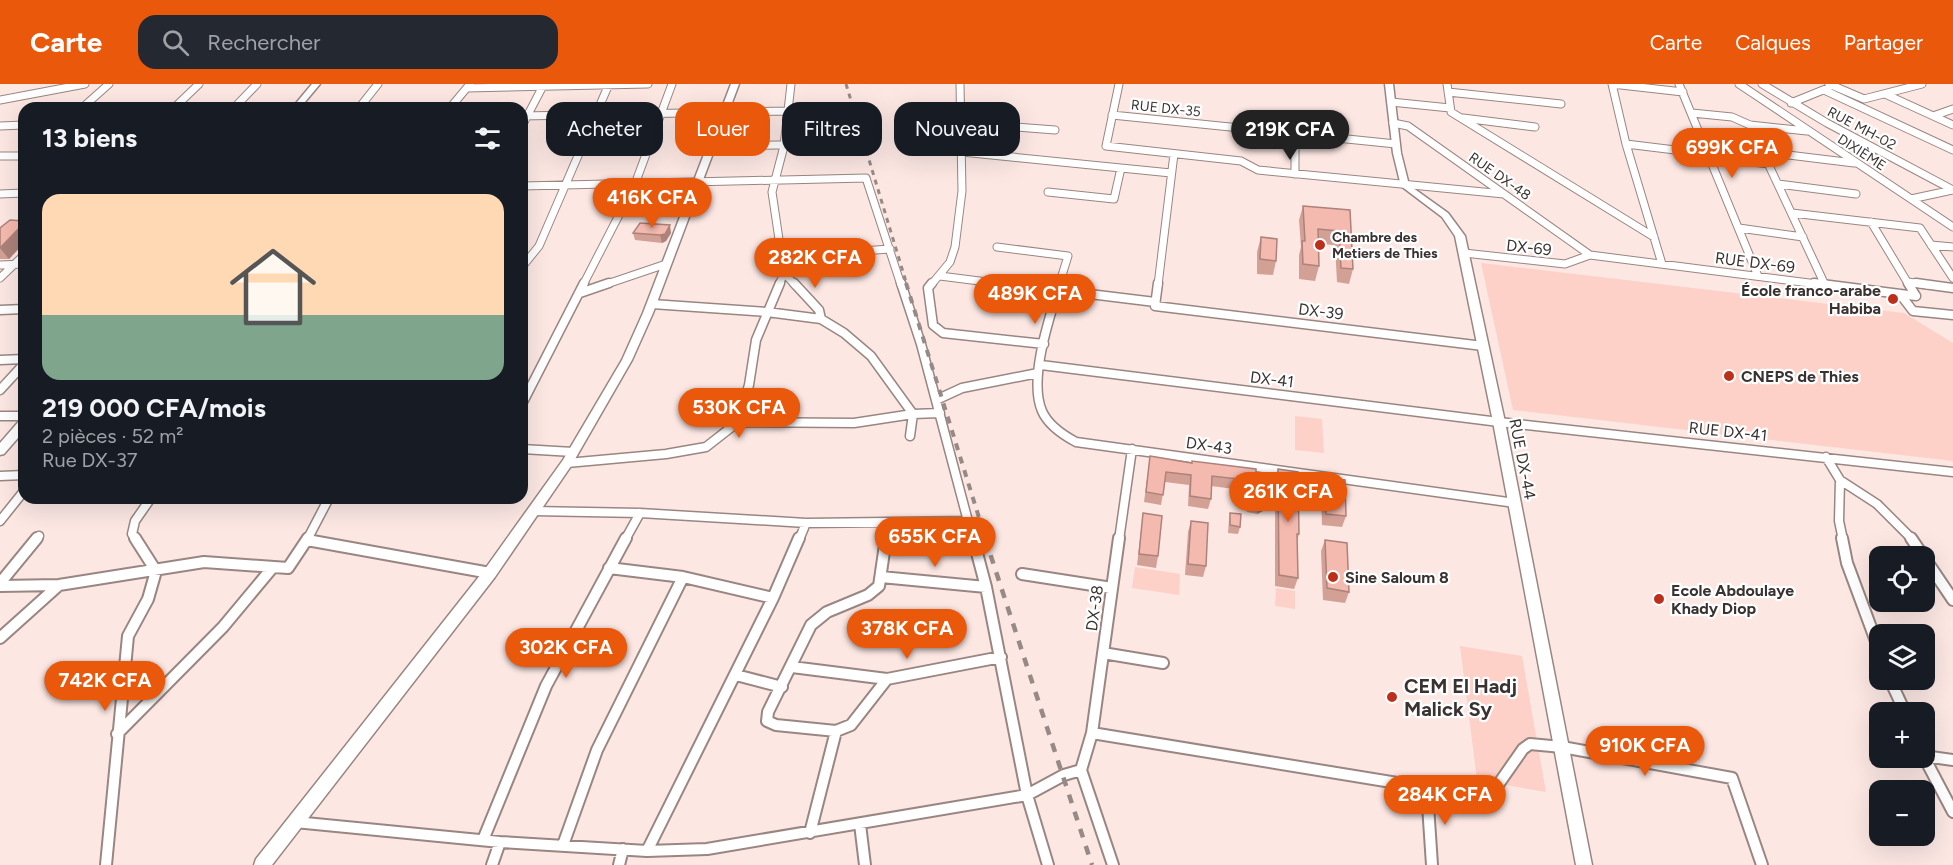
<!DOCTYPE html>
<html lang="fr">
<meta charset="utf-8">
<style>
:root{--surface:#171b24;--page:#242831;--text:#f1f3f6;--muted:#9ea1a6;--accent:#ea580c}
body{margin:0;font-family:Figtree,sans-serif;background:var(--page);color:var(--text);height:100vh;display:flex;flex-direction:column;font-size:22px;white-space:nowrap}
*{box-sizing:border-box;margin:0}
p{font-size:20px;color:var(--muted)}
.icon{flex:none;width:33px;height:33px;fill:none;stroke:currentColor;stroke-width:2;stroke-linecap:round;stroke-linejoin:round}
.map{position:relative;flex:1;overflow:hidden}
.details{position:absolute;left:18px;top:18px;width:510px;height:402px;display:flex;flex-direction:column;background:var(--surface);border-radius:18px;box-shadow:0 6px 24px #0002}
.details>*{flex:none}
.guide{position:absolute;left:546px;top:18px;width:570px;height:54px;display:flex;gap:12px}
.fabs{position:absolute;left:1869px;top:462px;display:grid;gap:12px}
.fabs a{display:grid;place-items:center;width:66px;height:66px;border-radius:12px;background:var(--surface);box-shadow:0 6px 24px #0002;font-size:30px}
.price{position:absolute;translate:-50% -51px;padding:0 14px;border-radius:21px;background:var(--accent);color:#fff;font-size:20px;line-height:39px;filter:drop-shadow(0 2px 3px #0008)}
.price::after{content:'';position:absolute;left:50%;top:36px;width:18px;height:14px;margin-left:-9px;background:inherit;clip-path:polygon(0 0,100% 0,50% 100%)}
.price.selected{background:#222;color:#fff}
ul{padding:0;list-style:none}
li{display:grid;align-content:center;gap:12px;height:318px;padding:0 24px}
li span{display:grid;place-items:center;height:186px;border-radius:18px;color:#555}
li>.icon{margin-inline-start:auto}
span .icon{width:108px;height:108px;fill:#fffc;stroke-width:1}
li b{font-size:26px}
h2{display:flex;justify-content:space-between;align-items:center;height:72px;padding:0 24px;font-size:26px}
.chip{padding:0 21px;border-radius:18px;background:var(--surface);box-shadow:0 6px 24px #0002;font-size:21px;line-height:54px}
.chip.selected{background:var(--accent);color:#fff}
header{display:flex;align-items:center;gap:36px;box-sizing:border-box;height:84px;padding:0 30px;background:var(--accent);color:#fff}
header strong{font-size:28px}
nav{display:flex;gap:33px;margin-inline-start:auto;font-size:21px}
.search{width:420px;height:54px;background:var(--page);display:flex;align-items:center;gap:15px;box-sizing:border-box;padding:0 21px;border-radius:18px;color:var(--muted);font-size:22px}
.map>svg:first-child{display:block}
.green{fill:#fdd1c8}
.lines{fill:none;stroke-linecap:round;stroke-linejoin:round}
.minor-far2-casing{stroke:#998682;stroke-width:9}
.minor-far1-casing{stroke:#998682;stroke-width:11}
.minor-casing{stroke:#998682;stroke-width:14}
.tertiary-casing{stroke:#998682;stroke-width:3}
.minor-far2{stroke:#fff;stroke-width:7}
.minor-far1{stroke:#fff;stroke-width:8}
.minor{stroke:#fff;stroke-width:10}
.tertiary{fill:#fff;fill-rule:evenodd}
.rail-far2{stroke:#978986;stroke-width:3;stroke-dasharray:5 5;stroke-linecap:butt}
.rail-far1{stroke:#978986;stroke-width:4;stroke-dasharray:7 7;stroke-linecap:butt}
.rail{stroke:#978986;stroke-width:4.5;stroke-dasharray:9 9;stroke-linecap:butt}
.wall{fill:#d3a096}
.shaded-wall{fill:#ac827a}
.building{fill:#f5baaf;stroke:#ac827a;stroke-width:1.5}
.poi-dot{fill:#bc301b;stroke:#fff;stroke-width:2}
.labels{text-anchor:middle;stroke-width:4.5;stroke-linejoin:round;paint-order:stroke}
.far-street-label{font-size:14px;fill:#3a3230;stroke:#fff}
.far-poi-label{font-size:14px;font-weight:bold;fill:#3a3230;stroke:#fff;text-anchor:start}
.street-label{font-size:16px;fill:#3a3230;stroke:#fff}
.poi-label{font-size:16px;font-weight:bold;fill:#3a3230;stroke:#fff;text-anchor:start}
.near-poi-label{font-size:20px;font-weight:bold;fill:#3a3230;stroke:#fff;text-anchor:start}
</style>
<header>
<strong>Carte</strong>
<div class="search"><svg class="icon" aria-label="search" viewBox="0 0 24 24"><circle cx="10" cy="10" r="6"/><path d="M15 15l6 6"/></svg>Rechercher</div>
<nav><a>Carte</a><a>Calques</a><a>Partager</a></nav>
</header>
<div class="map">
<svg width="1953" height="781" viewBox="0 0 1953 781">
<rect width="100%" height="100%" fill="#fce7e3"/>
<!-- green -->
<path class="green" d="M1853 57 1886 73 1871 78 1839 62Z
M1481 179 1904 229 1953 259V377L1513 326Z
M1295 332 1322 335 1324 369 1295 366Z
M1135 483 1180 490 1179 511 1132 504Z
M1276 504 1295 507V525L1275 522Z
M1460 562 1522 572 1546 708 1477 696Z"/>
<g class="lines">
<!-- minor-far2 casing -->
<g class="minor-far2-casing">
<path id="minor-far2" d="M1119 0 1106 62 1241 77 1258 86 1504 110
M1447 0 1451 28 1654 153
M1612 0 1626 60 1662 180
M1612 0 1683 8
M1679 0 1758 192
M1739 0 1953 143
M1762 0 1827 39 1953 106
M1829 0 1864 15 1922 0
M467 4 648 0
M1824 6 1953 66
M1448 8 1561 20
M1885 10 1953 41
M0 16 85 0
M1391 18 1450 24
M1791 19 1828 4
M82 24 109 0
M174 24 199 0
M234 24 257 0
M359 24 378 0
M450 24 470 0
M1692 29 1732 33 1750 41 1807 47
M1112 31 1396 60
M522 32 786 27
M1933 32 1953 25
M1463 34 1535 43
M962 39 1055 46
M1393 39 1408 42 1590 171
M1750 41 1825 201
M0 42 24 41
M522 42 544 0
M1295 50V90
M1626 60 1708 70
M712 62 845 60
M962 68 1171 89
M1764 68 1854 79
M0 72H24
M1709 73 1769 80
M1778 100 1856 110
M522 102 866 94 901 201
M1048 108 1114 115 1121 84
M0 110 24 109
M1911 115 1953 106
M1792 129 1920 144 1953 194
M1871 138 1909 201
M1739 144 1803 153
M1931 161 1953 163
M997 163 1068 172 1059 201
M1464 169 1565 180 1590 171 1825 201
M0 181 24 180
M522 183 539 162 609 0
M784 189C807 185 831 187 847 168L890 165
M784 189 795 201
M940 192 1011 201
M0 194 24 171
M1908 198 1928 201
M583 201 635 100 672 0
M604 201 666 180
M779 201 784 189 772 108 784 62 791 0
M931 201 950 178 955 163 962 107 960 0
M1158 201 1174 70"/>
</g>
<!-- minor-far1 casing -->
<g class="minor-far1-casing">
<path id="minor-far1" d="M794 199 819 226 821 235
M901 199 921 260 973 456
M932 199 928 204 933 241 943 249 1044 260
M999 199 1155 218
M1060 199C1050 232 1028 295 1042 327 1048 341 1063 351 1076 358L1515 419
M1158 199 1155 222 1483 262
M1814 199 1916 212
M1908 199 1916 212
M1916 199 1953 204
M580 209 609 199
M1900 210 1913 227 1953 231
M652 220 767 228 821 235 844 249 871 272 913 330 940 329
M0 226 24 225
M0 276 24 275
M1041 281 1499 338 1953 388
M0 306 24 280
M936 316 962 304 1038 289
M522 320 584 199
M0 332H24
M738 338 749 301 756 256 780 199
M522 365 573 368
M1826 373 1840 396 1839 437 1843 456
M567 379 666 370 706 363 738 338 854 339 913 330 910 352
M0 392 24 391
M1840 396 1877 420 1913 456
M533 427 640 429 806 439 969 437
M0 437 24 407
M36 456 39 452
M136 456 132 450 135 437 151 414
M307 456 329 414
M625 456 640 429
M799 456 806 439
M886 456 888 439
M1119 456 1132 365"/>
</g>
<!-- minor casing -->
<g class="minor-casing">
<path id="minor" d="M886 454 879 502 868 511 827 528 811 541 768 628 767 637 776 641 836 647 851 641 887 595 1001 573
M973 454 986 503 1027 711 1048 781
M1842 454 1847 479 1880 568
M1911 454 1953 516
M307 456 490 489
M609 484 683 493 773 514
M1022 490 1112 504
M881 493 986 503
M0 499 37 454
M0 502 59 501 204 478 288 484 308 454
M0 554 59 501
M1103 569 1163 579
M792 583 887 595
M736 591 782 603
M1890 596 1905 628
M1092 649 1477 712 1493 708 1523 665 1530 660 1562 663 1732 694 1762 781
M117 650 223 543 273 483
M1924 672 1953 676
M1924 673 1953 728
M1081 686 1092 649 1119 454
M1081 686 1113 781
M1427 706 1432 781
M295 738 500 758 647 767 707 765 1027 711 1064 691 1081 686
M860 740 865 781
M810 749 836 647
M483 756 546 602 626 454
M563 761 597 666 683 493
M647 767 773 514 799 454
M106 781 128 552 148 515 156 487 135 454
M492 781 500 758
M619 781 623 765"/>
</g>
<!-- tertiary casing -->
<g class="tertiary-casing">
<path id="tertiary" d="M312 0H320L300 24H292Z
M731 0H739L653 229 632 276 571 382 495 493 272 781H254L256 775 485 485 563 376 622 276 643 229Z
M1385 0H1393L1401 69 1409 101 1448 129 1465 152 1505 338 1592 781H1576L1493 338 1455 152 1442 133 1401 102 1393 69Z
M24 335V347L4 370 0 371V359L20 336Z"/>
</g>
<!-- minor-far2 -->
<use href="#minor-far2" class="minor-far2"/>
<!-- minor-far1 -->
<use href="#minor-far1" class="minor-far1"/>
<!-- minor -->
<use href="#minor" class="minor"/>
<!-- tertiary -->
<use href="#tertiary" class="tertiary"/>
<!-- rail-far2 -->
<path class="rail-far2" d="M846 0 907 201"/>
<!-- rail-far1 -->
<path class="rail-far1" d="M906 199 986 456"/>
<!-- rail -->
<path class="rail" d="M985 454 1092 781"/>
</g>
<!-- wall -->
<path class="wall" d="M1303 122 1350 126 1353 185 1349 200 1337 198 1335 161 1318 160 1319 182 1315 197 1299 195V171L1301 163 1299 136Z
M24 137V159L9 175H0V144Z
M633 149H671L666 157 662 159 635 156Z
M1261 153 1276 177 1273 191 1257 190V168Z
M1150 372 1256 397 1253 407 1269 424 1257 430 1247 428 1245 421 1250 407 1211 402V415L1208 425 1188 422 1189 401 1165 398 1161 421 1144 418Z
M1278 385 1299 450 1297 457 1298 494 1294 505 1275 502V396Z
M1325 394 1346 432 1342 443 1322 441 1321 405Z
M1143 429 1158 472 1156 484 1137 481Z
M1230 429 1240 443 1238 450 1228 449 1229 436Z
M1191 437 1206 482 1203 493 1185 491 1188 448Z
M1325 456 1349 508 1345 519 1323 516 1321 467Z"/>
<!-- shaded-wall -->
<path class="shaded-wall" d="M24 139V159L9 175 0 164Z
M670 141 671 149 666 157 662 159 660 151Z
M1272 417 1269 424 1257 430 1259 423Z"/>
<!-- building -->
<path class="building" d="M1303 122 1350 126 1353 185 1341 184 1339 147 1318 145 1319 182 1303 180 1302 157H1305Z
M10 136 24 137V139L0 164V144Z
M640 139 670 141 665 150 660 151 633 149Z
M1261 153 1277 155 1276 177 1260 175Z
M1150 372 1192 379V377L1256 385V397L1212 392 1211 415 1190 412 1191 391 1166 388 1163 411 1146 408Z
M1278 385 1298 388 1299 450H1297L1298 494 1279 491Z
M1325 394 1345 396 1346 432 1326 430Z
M1251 406 1272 417 1259 423 1249 420 1247 413Z
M1143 429 1162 432 1158 472 1139 470Z
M1230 429 1241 430 1240 443 1230 441Z
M1191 437 1208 439 1206 482 1188 480Z
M1325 456 1347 459 1349 508 1327 504Z"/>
<!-- markers -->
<g class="poi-dot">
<circle cx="1320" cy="161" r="6"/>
<circle cx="1893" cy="215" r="6"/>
<circle cx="1729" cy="292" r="6"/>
<circle cx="1333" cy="493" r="6"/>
<circle cx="1659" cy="515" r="6"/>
<circle cx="1392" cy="613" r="6"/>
</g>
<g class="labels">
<!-- far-street labels -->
<g class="far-street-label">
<text transform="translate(1166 24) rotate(6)" y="5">RUE DX-35</text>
<text transform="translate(1862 44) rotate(28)" y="5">RUE MH-02</text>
<text transform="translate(1862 68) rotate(33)" y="5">DIXIÈME</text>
<text transform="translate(1500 92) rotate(35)" y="5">RUE DX-48</text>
</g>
<!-- far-poi labels -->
<g class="far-poi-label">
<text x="1332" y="158">Chambre des<tspan x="1332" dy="16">Metiers de Thies</tspan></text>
</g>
<!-- street labels -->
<g class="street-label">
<text transform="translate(1529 163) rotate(6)" y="6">DX-69</text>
<text transform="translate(1755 178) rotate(7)" y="6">RUE DX-69</text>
<text transform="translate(1321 227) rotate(7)" y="6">DX-39</text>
<text transform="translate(1272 295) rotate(7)" y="6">DX-41</text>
<text transform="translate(1728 347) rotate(6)" y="6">RUE DX-41</text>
<text transform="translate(1209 361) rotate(8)" y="6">DX-43</text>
<text transform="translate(1523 375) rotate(79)" y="6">RUE DX-44</text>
<text transform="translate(1094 524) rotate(-82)" y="6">DX-38</text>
</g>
<!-- poi labels -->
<g class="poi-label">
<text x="1881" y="212" text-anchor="end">École franco-arabe<tspan x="1881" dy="18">Habiba</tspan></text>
<text x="1741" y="298">CNEPS de Thies</text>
<text x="1345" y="499">Sine Saloum 8</text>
<text x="1671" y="512">Ecole Abdoulaye<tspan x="1671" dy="18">Khady Diop</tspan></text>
</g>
<!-- near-poi labels -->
<g class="near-poi-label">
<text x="1404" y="609">CEM El Hadj<tspan x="1404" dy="23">Malick Sy</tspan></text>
</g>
</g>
</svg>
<div class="fabs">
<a><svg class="icon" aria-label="locate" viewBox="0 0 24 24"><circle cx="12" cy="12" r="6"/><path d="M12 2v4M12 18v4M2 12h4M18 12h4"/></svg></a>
<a><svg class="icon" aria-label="layers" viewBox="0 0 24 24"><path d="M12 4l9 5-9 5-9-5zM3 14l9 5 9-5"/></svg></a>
<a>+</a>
<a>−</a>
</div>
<b class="price selected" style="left:1290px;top:77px">219K CFA</b>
<b class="price" style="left:1732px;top:95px">699K CFA</b>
<b class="price" style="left:652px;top:145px">416K CFA</b>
<b class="price" style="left:815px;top:205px">282K CFA</b>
<b class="price" style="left:1035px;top:241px">489K CFA</b>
<b class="price" style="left:739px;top:355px">530K CFA</b>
<b class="price" style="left:1288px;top:439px">261K CFA</b>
<b class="price" style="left:935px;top:484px">655K CFA</b>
<b class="price" style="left:907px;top:576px">378K CFA</b>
<b class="price" style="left:566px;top:595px">302K CFA</b>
<b class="price" style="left:105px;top:628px">742K CFA</b>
<b class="price" style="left:1645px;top:693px">910K CFA</b>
<b class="price" style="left:1445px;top:742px">284K CFA</b>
<div class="guide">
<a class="chip">Acheter</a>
<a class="chip selected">Louer</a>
<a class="chip">Filtres</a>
<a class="chip">Nouveau</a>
</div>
<section class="details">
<h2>13 biens<svg class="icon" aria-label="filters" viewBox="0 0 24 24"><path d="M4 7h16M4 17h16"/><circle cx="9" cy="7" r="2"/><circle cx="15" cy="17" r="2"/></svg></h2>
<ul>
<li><span style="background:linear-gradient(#ffd9b3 65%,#7fa58c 0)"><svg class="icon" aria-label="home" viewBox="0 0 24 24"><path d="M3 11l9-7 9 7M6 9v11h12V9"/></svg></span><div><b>219 000 CFA/mois</b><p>2 pièces · 52 m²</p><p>Rue DX-37</p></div></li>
</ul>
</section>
</div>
